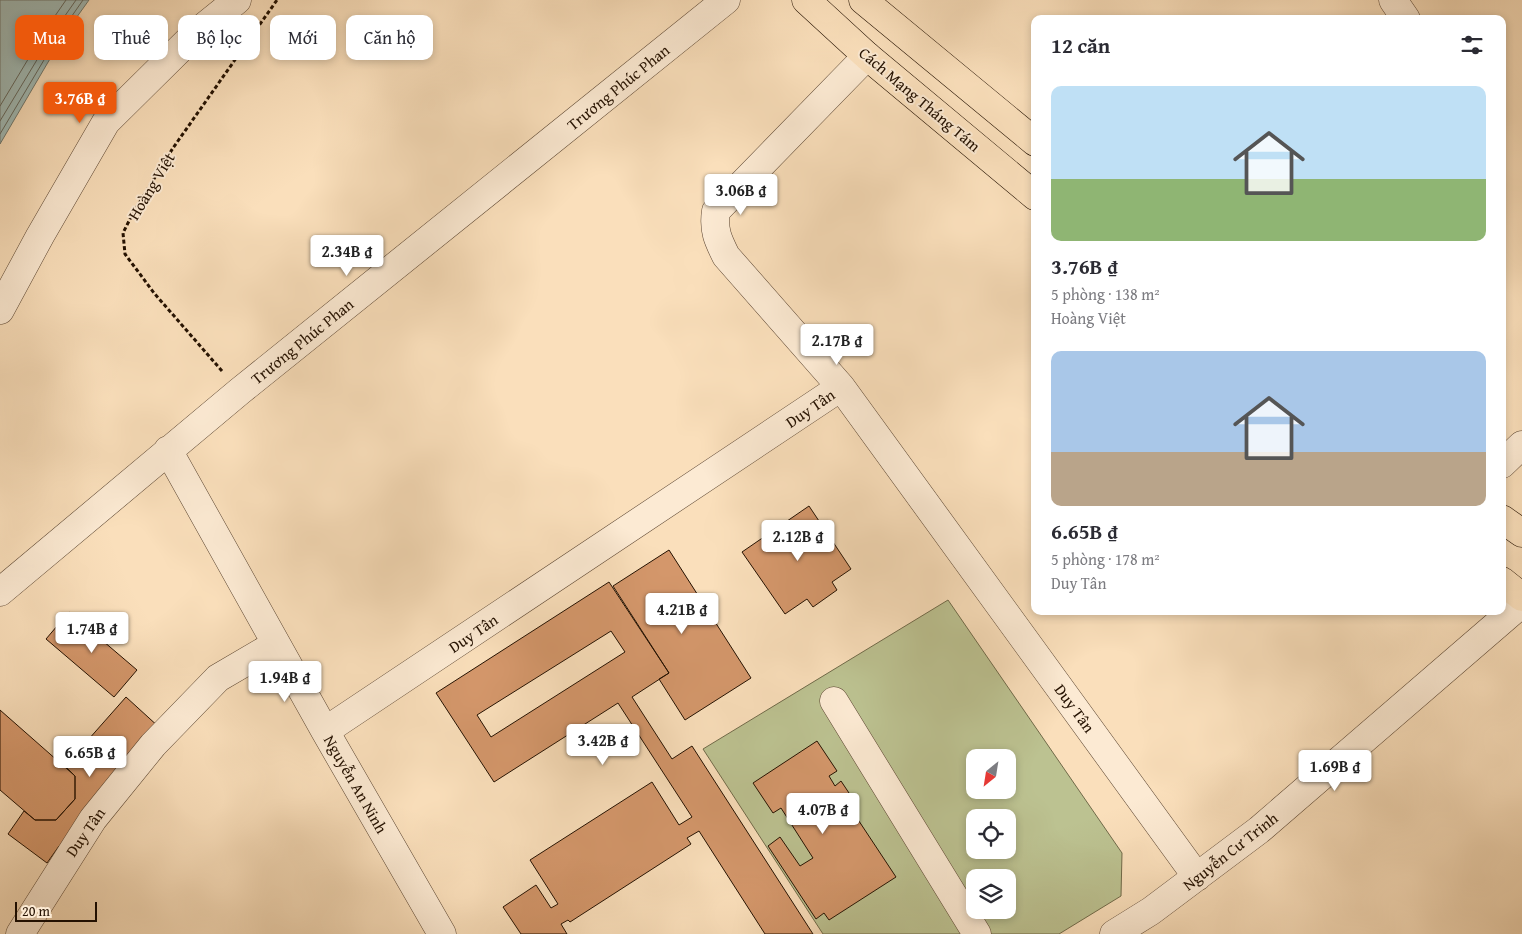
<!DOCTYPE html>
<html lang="vi">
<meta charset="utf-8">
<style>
:root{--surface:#fff;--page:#f2f2f3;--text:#2b2b33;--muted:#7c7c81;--accent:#ea580c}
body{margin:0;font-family:"Gentium Book Plus",serif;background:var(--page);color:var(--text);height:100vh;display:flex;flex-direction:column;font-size:19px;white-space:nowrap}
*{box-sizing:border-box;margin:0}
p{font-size:16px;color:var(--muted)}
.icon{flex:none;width:28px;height:28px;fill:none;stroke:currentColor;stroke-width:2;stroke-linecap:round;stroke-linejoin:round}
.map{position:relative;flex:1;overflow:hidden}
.sheet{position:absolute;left:1031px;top:15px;width:475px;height:600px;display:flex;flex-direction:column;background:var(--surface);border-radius:10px;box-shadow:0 2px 8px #0003}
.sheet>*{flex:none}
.banner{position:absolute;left:15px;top:15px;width:475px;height:45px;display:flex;gap:10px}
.needle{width:32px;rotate:210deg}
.fabs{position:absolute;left:966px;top:749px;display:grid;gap:10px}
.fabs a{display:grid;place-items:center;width:50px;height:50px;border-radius:10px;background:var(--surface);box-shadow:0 2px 8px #0003;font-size:25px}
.scale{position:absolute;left:15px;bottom:12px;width:82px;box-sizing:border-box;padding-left:5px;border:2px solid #241101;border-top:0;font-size:14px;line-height:18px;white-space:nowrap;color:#241101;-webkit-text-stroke:4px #fcead3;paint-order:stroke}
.price{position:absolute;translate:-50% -42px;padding:0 11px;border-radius:5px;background:#fff;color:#222;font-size:16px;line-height:32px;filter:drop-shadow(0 1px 2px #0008)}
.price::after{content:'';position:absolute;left:50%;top:30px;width:15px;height:11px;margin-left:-8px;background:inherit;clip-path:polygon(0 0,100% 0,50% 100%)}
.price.active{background:var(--accent);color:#fff}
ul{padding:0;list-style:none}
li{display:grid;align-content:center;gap:10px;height:265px;padding:0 20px}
li span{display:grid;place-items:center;height:155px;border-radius:10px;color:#555}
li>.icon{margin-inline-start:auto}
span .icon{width:90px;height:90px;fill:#fffc;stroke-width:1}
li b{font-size:21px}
h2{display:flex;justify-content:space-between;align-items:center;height:60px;padding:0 20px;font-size:21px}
.tag{padding:0 18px;border-radius:10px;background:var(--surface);box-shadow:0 2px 8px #0003;font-size:18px;line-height:45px}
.tag.active{background:var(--accent);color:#fff}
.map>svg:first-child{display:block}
.green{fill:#bcc291;stroke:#706a49;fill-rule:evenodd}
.water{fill:#a0bbb7;stroke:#6e776e}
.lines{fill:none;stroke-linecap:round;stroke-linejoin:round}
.shore{stroke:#62665c;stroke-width:1}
.building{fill:#d4976b;stroke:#241101;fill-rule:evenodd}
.minor-casing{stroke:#5a4430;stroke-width:29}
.major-casing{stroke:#241101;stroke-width:29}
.path{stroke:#241101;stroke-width:3;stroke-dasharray:4 2.5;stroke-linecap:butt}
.minor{stroke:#fcead3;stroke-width:28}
.major{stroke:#fadfbb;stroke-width:28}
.labels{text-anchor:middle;stroke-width:4;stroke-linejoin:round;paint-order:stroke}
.street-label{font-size:16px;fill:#241101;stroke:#fcead3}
</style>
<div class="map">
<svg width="1522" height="934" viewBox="0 0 1522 934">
<rect width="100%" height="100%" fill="#fadfbb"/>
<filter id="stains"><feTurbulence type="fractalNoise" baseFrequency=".004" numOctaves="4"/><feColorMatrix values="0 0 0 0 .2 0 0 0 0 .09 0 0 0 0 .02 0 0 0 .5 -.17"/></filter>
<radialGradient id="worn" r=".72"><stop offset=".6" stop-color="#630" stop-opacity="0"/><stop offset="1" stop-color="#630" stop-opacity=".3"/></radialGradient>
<!-- green -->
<path class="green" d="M948 600 1122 853 1121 896 1059 934H823L703 749ZM975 758H1008V790H975ZM975 818H1008V850H975ZM975 878H1008V910H975Z"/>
<!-- water -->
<path class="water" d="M0 0H89L64 35 0 144Z"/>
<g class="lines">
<!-- shore -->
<path class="shore" d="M0 106 48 26 66 0
M0 121 55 30 76 0
M0 134 60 33 83 0"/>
</g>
<!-- building -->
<path class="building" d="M809 506 851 569 832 582 837 590 813 607 807 599 785 614 742 552Z
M669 550 751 678 685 720 659 679 669 673 613 586Z
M609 582 669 673 632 697 672 759 692 746 813 934H765L699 831 687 838 691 844 570 922 568 920 561 924 567 934H521L503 907 536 885 551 908 558 904 530 860 652 782 679 825 692 817 618 703 494 782 436 693ZM611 631 625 652 491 737 477 715Z
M69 612 137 670 114 697 46 639Z
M126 697 160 728 61 849 59 846 47 863 8 834 24 811 35 820H56L75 799V776L65 766Z
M0 710 75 776V799L56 820H35L0 790Z
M817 741 837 771 829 776 835 786 841 781 855 802 849 806 896 877 829 920 824 913 816 919 768 846 780 837 800 866 813 858 781 808 773 813 753 783Z"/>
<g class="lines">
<!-- minor casing -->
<g class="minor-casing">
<path id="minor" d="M1393 0 1406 19
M0 310 40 236 106 122 195 34 237 0
M841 387 726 256C718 240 713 230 716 211L867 56
M168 450 325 731 442 934
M1502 464 1522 445
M0 592 240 391 726 0
M834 701 977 934
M325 731 841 387 1197 877
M20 934 93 819 153 745 218 678 276 644
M1114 934 1151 911 1259 830 1522 603"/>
</g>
<!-- major casing -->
<g class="major-casing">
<path id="major" d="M806 0 867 56 1035 196
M863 0 1035 142
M1502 519 1522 533
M1502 581 1522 597"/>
</g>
<!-- path -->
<path class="path" d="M222 371 154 293 125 254 123 233 133 213 173 148 277 0"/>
<!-- minor -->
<use href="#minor" class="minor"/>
<!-- major -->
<use href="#major" class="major"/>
</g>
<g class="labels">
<!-- street labels -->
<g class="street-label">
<text transform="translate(618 87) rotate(-39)" y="6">Trương Phúc Phan</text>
<text transform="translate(920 99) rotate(40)" y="6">Cách Mạng Tháng Tám</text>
<text transform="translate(151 186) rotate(-59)" y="6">Hoàng Việt</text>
<text transform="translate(302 341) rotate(-39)" y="6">Trương Phúc Phan</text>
<text transform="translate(810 408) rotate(-34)" y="6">Duy Tân</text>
<text transform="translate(473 633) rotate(-34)" y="6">Duy Tân</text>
<text transform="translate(1075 708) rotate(54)" y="6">Duy Tân</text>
<text transform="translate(356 784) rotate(60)" y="6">Nguyễn An Ninh</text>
<text transform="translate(85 832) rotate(-55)" y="6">Duy Tân</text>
<text transform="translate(1230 851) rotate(-38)" y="6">Nguyễn Cư Trinh</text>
</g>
</g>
<rect width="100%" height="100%" filter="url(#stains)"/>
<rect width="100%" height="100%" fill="url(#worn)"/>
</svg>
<div class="fabs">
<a><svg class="needle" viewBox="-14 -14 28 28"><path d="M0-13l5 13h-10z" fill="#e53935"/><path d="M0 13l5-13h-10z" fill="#7c7c81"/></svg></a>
<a><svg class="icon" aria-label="locate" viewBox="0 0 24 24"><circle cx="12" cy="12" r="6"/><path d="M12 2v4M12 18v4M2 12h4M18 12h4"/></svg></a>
<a><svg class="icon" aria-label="layers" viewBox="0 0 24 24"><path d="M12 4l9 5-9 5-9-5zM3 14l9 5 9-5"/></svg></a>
</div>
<div class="scale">20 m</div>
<b class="price active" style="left:80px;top:124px">3.76B ₫</b>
<b class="price" style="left:741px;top:216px">3.06B ₫</b>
<b class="price" style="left:347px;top:277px">2.34B ₫</b>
<b class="price" style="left:837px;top:366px">2.17B ₫</b>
<b class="price" style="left:798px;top:562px">2.12B ₫</b>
<b class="price" style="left:682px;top:635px">4.21B ₫</b>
<b class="price" style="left:92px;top:654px">1.74B ₫</b>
<b class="price" style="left:285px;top:703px">1.94B ₫</b>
<b class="price" style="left:603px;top:766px">3.42B ₫</b>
<b class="price" style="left:90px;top:778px">6.65B ₫</b>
<b class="price" style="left:1335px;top:792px">1.69B ₫</b>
<b class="price" style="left:823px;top:835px">4.07B ₫</b>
<div class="banner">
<a class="tag active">Mua</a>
<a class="tag">Thuê</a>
<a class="tag">Bộ lọc</a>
<a class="tag">Mới</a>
<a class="tag">Căn hộ</a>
</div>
<section class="sheet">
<h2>12 căn<svg class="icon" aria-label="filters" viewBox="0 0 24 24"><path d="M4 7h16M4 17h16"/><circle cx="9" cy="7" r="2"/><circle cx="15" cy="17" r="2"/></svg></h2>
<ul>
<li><span style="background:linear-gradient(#bfe0f5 60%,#8fb573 0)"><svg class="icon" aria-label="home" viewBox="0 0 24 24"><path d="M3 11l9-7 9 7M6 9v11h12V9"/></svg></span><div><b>3.76B ₫</b><p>5 phòng · 138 m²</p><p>Hoàng Việt</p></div></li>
<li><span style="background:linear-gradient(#a9c7e8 65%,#b9a48a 0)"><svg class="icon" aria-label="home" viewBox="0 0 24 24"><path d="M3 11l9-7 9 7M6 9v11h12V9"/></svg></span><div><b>6.65B ₫</b><p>5 phòng · 178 m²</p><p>Duy Tân</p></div></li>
</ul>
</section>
</div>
